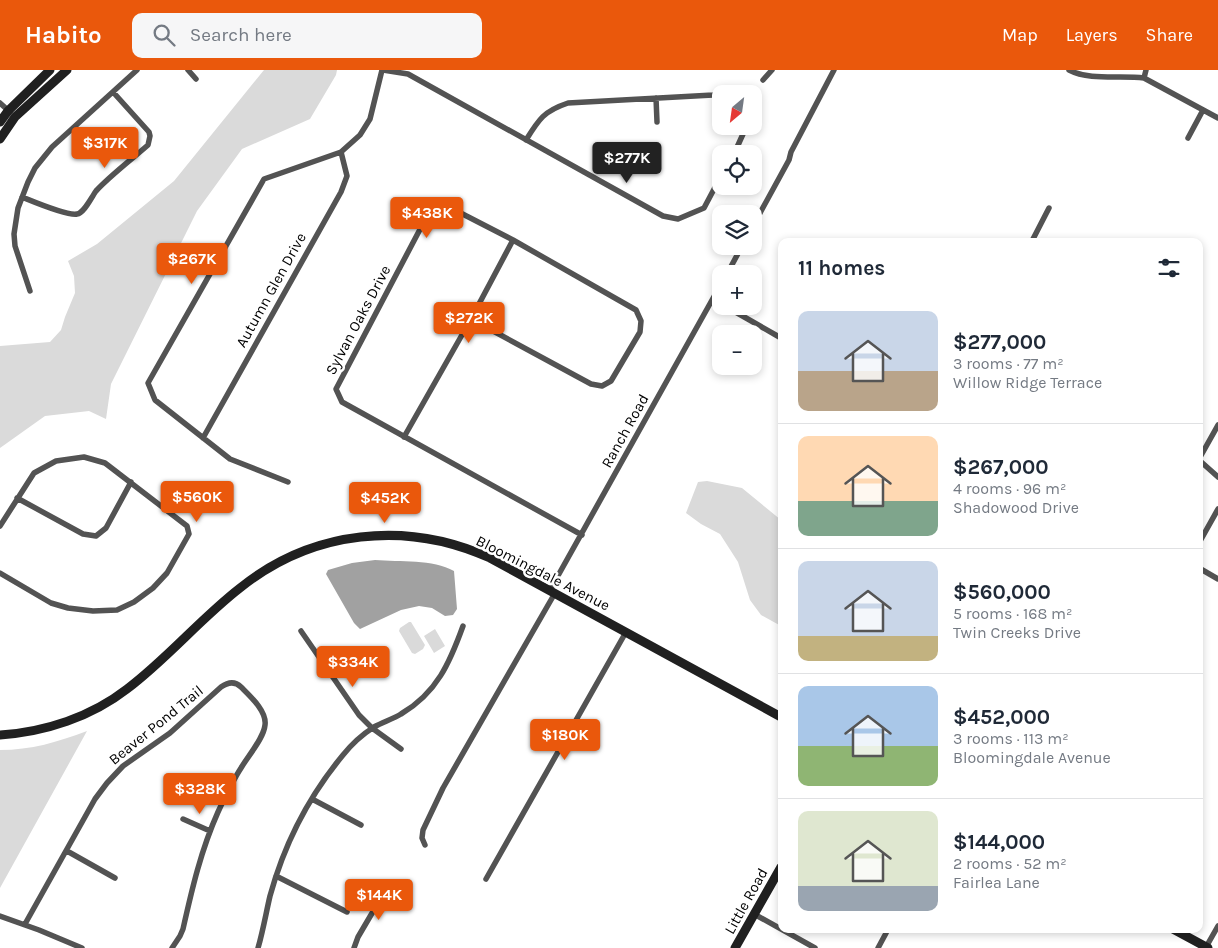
<!DOCTYPE html>
<meta charset="utf-8">
<style>
:root{--surface:#fff;--page:#f6f6f7;--text:#1f2937;--muted:#747a83;--line:#e0e1e3;--accent:#ea580c}
body{margin:0;font-family:Karla,sans-serif;background:var(--page);color:var(--text);height:100vh;display:flex;flex-direction:column;font-size:19px;white-space:nowrap}
*{box-sizing:border-box;margin:0}
p{font-size:16px;color:var(--muted)}
.icon{flex:none;width:28px;height:28px;fill:none;stroke:currentColor;stroke-width:2;stroke-linecap:round;stroke-linejoin:round}
.map{position:relative;flex:1;overflow:hidden}
.drawer{position:absolute;left:778px;top:168px;width:425px;height:695px;display:flex;flex-direction:column;background:var(--surface);border-radius:10px;box-shadow:0 2px 8px #0003}
.drawer>*{flex:none}
.needle{width:32px;rotate:209deg}
.buttons{position:absolute;left:712px;top:15px;display:grid;gap:10px}
.buttons a{display:grid;place-items:center;width:50px;height:50px;border-radius:10px;background:var(--surface);box-shadow:0 2px 8px #0003;font-size:25px}
.price{position:absolute;translate:-50% -42px;padding:0 11px;border-radius:5px;background:var(--accent);color:#fff;font-size:16px;line-height:32px;filter:drop-shadow(0 1px 2px #0008)}
.price::after{content:'';position:absolute;left:50%;top:30px;width:15px;height:11px;margin-left:-8px;background:inherit;clip-path:polygon(0 0,100% 0,50% 100%)}
.price.current{background:#222;color:#fff}
ul{padding:0;list-style:none}
li{display:flex;align-items:center;gap:15px;height:125px;padding:0 20px}
li+li{border-top:1px solid var(--line)}
li span{display:grid;place-items:center;flex:none;width:140px;height:100px;border-radius:10px;color:#555}
li>.icon{margin-inline-start:auto}
span .icon{width:60px;height:60px;fill:#fffc;stroke-width:1}
li b{font-size:21px}
h2{display:flex;justify-content:space-between;align-items:center;height:60px;padding:0 20px;font-size:21px}
header{display:flex;align-items:center;gap:30px;box-sizing:border-box;height:70px;padding:0 25px;background:var(--accent);color:#fff}
header strong{font-size:24px}
nav{display:flex;gap:28px;margin-inline-start:auto;font-size:18px}
.search{width:350px;height:45px;background:var(--page);display:flex;align-items:center;gap:12px;box-sizing:border-box;padding:0 18px;border-radius:10px;color:var(--muted);font-size:19px}
.map>svg:first-child{display:block}
.green{fill:#dadada}
.water{fill:#a1a1a1}
.lines{fill:none;stroke-linecap:round;stroke-linejoin:round}
.street{stroke:#535353;stroke-width:5.5}
.secondary{stroke:#202020;stroke-width:9}
.labels{text-anchor:middle;stroke-width:5;stroke-linejoin:round;paint-order:stroke}
.street-label{font-size:15px;fill:#000;stroke:#fff}
</style>
<header>
<strong>Habito</strong>
<div class="search"><svg class="icon" aria-label="search" viewBox="0 0 24 24"><circle cx="10" cy="10" r="6"/><path d="M15 15l6 6"/></svg>Search here</div>
<nav><a>Map</a><a>Layers</a><a>Share</a></nav>
</header>
<div class="map">
<svg width="1218" height="878" viewBox="0 0 1218 878">
<rect width="100%" height="100%" fill="#fff"/>
<!-- green -->
<path class="green" d="M264 0H337L336 5 310 49 242 79 197 141 111 314 106 349 89 341 45 346 0 378V276L50 272 61 260 65 247 75 223 74 206 68 191 97 174 174 111Z
M707 411 742 418 781 450V556L761 545 750 530 738 492 720 464 701 454 686 443 698 412Z
M409 552H411L425 575 423 579 415 584 412 583 399 561 400 558Z
M435 559 445 576 434 583 424 566Z
M87 661 0 818V680C31 680 58 672 87 661Z"/>
<!-- water -->
<path class="water" d="M375 490C400 492 433 489 454 501L457 539 453 545 445 546 432 538 419 536 401 540 360 559 354 553 326 504 328 500 352 493Z"/>
<g class="lines">
<!-- street -->
<path class="street" d="M188 0 196 9
M383 0 408 4 663 146 678 149 704 138 721 106
M1069 0C1090 11 1120 5 1144 8L1218 48
M1144 8 1146 0
M763 10 772 0
M656 28 657 52
M0 33 10 42
M1188 68 1203 40
M526 70C539 49 544 41 568 33L713 25 735 20 739 21 740 24
M734 84 743 64 745 56
M22 127C32 131 67 146 77 144 84 143 91 128 96 121 111 105 131 90 148 75L150 66 149 62 113 22
M754 154 789 90 791 82 834 0
M1032 171 1049 138
M727 204 742 176
M30 221 15 176 14 164 18 138 28 112 35 98 52 77 137 0
M713 229 721 234
M725 236 781 268
M471 249 591 314 602 316 611 311 640 262 641 251 636 240 513 170 449 137C439 136 434 139 427 146L336 319 342 332 582 465
M404 367 471 249 513 170
M203 368 341 122 347 106 341 82
M1199 389 1218 355
M1199 390 1218 407
M288 412 230 389 155 330 148 313 264 109 341 82 360 65 370 49 382 0
M17 428 83 464 96 466 106 458 131 412
M0 456 34 403 56 391 84 387 105 393 187 456 189 464 167 503 153 518 134 532 117 540 93 541 68 538 51 533 0 503
M1199 473 1218 439
M1199 498 1218 509
M550 520 721 214
M301 561 359 645 372 658 401 679
M312 729 361 755
M183 749 210 761
M425 775 422 768 423 760 443 718 555 523
M67 781 115 808
M276 806 347 842
M486 809 626 562
M754 844 815 878
M0 846 39 860 82 878
M25 854 95 729 107 713 123 696 170 663 221 617C228 612 235 611 241 617 250 626 267 641 265 655 264 668 248 686 241 698 232 712 225 727 218 742 201 780 192 819 183 859L180 866 172 878
M1206 877 1218 856
M258 878C263 861 266 843 270 826 284 775 309 726 343 685 351 675 363 664 374 657 383 652 393 649 401 644 437 623 450 592 463 556
M354 878 358 867 388 816
M878 878 885 865 888 859"/>
<!-- secondary -->
<path class="secondary" d="M0 52 8 41 50 0
M0 69 15 47 67 0
M0 665C45 662 91 647 127 619 167 589 200 549 240 518 312 460 406 450 490 488L781 647
M1173 859 1208 878
M735 878 781 797"/>
</g>
<g class="labels">
<!-- street labels -->
<g class="street-label">
<text transform="translate(271 220) rotate(-61)" y="5">Autumn Glen Drive</text>
<text transform="translate(358 250) rotate(-62)" y="5">Sylvan Oaks Drive</text>
<text transform="translate(625 361) rotate(-61)" y="5">Ranch Road</text>
<text transform="translate(543 503) rotate(27)" y="5">Bloomingdale Avenue</text>
<text transform="translate(156 655) rotate(-39)" y="5">Beaver Pond Trail</text>
<text transform="translate(746 831) rotate(-61)" y="5">Little Road</text>
</g>
</g>
</svg>
<div class="buttons">
<a><svg class="needle" viewBox="-14 -14 28 28"><path d="M0-13l5 13h-10z" fill="#e53935"/><path d="M0 13l5-13h-10z" fill="#747a83"/></svg></a>
<a><svg class="icon" aria-label="locate" viewBox="0 0 24 24"><circle cx="12" cy="12" r="6"/><path d="M12 2v4M12 18v4M2 12h4M18 12h4"/></svg></a>
<a><svg class="icon" aria-label="layers" viewBox="0 0 24 24"><path d="M12 4l9 5-9 5-9-5zM3 14l9 5 9-5"/></svg></a>
<a>+</a>
<a>−</a>
</div>
<b class="price" style="left:105px;top:99px">$317K</b>
<b class="price current" style="left:627px;top:114px">$277K</b>
<b class="price" style="left:427px;top:169px">$438K</b>
<b class="price" style="left:192px;top:215px">$267K</b>
<b class="price" style="left:469px;top:274px">$272K</b>
<b class="price" style="left:197px;top:453px">$560K</b>
<b class="price" style="left:385px;top:454px">$452K</b>
<b class="price" style="left:353px;top:618px">$334K</b>
<b class="price" style="left:565px;top:691px">$180K</b>
<b class="price" style="left:200px;top:745px">$328K</b>
<b class="price" style="left:379px;top:851px">$144K</b>
<section class="drawer">
<h2>11 homes<svg class="icon" aria-label="filters" viewBox="0 0 24 24"><path d="M4 7h16M4 17h16"/><circle cx="9" cy="7" r="2"/><circle cx="15" cy="17" r="2"/></svg></h2>
<ul>
<li><span style="background:linear-gradient(#c9d6e8 60%,#b9a48a 0)"><svg class="icon" aria-label="home" viewBox="0 0 24 24"><path d="M3 11l9-7 9 7M6 9v11h12V9"/></svg></span><div><b>$277,000</b><p>3 rooms · 77 m²</p><p>Willow Ridge Terrace</p></div></li>
<li><span style="background:linear-gradient(#ffd9b3 65%,#7fa58c 0)"><svg class="icon" aria-label="home" viewBox="0 0 24 24"><path d="M3 11l9-7 9 7M6 9v11h12V9"/></svg></span><div><b>$267,000</b><p>4 rooms · 96 m²</p><p>Shadowood Drive</p></div></li>
<li><span style="background:linear-gradient(#c9d6e8 75%,#c2b280 0)"><svg class="icon" aria-label="home" viewBox="0 0 24 24"><path d="M3 11l9-7 9 7M6 9v11h12V9"/></svg></span><div><b>$560,000</b><p>5 rooms · 168 m²</p><p>Twin Creeks Drive</p></div></li>
<li><span style="background:linear-gradient(#a9c7e8 60%,#8fb573 0)"><svg class="icon" aria-label="home" viewBox="0 0 24 24"><path d="M3 11l9-7 9 7M6 9v11h12V9"/></svg></span><div><b>$452,000</b><p>3 rooms · 113 m²</p><p>Bloomingdale Avenue</p></div></li>
<li><span style="background:linear-gradient(#dfe7d0 75%,#9aa5b1 0)"><svg class="icon" aria-label="home" viewBox="0 0 24 24"><path d="M3 11l9-7 9 7M6 9v11h12V9"/></svg></span><div><b>$144,000</b><p>2 rooms · 52 m²</p><p>Fairlea Lane</p></div></li>
</ul>
</section>
</div>
